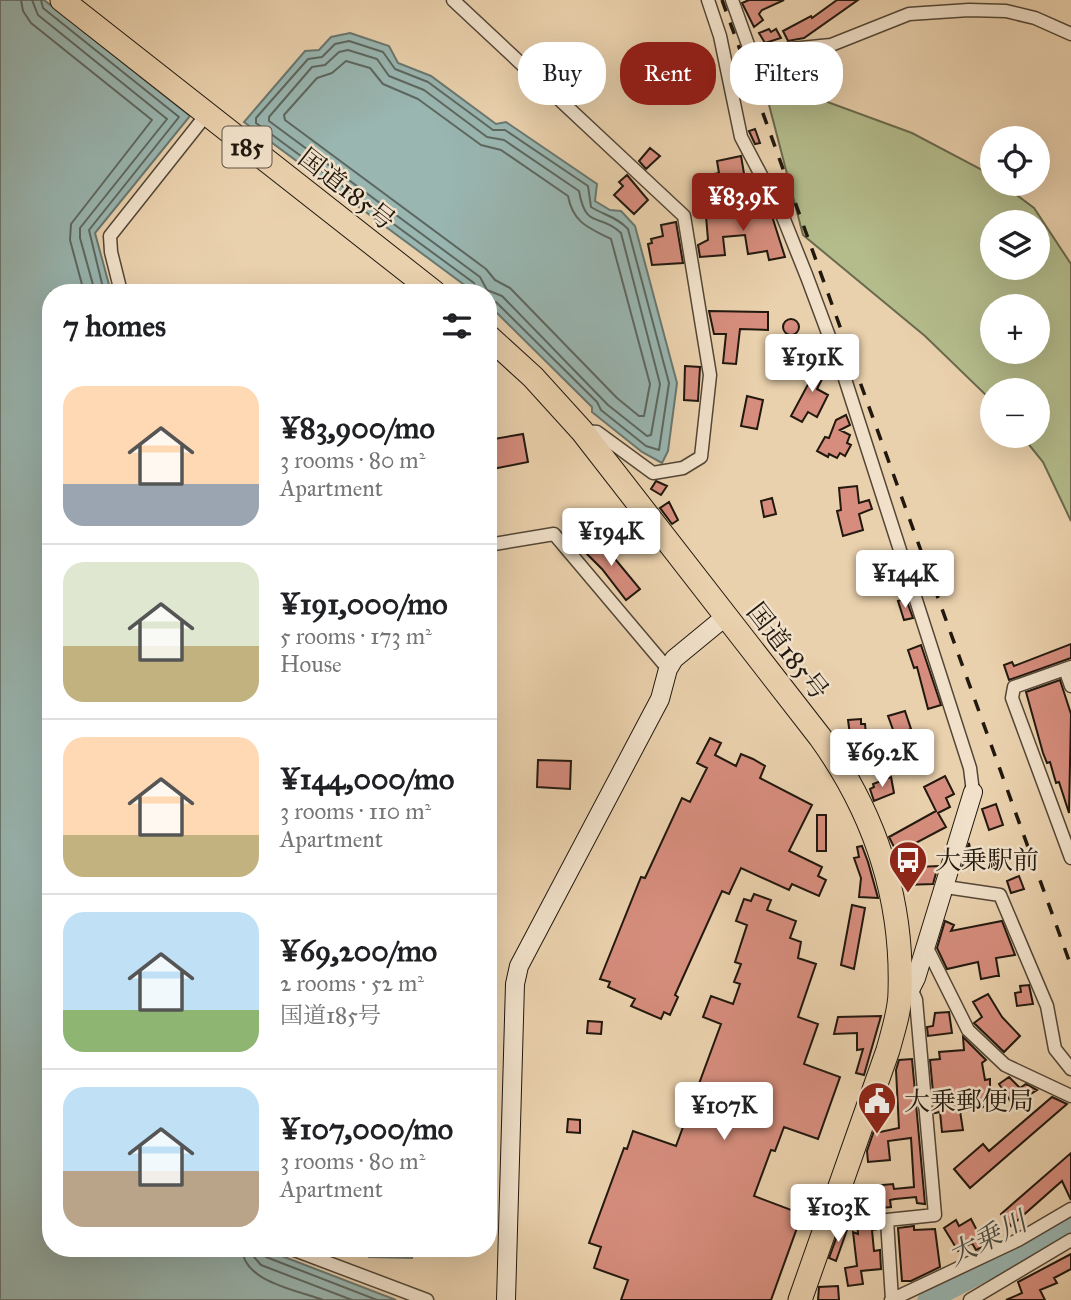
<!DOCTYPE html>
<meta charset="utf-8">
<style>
:root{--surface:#fff;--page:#f6f6f6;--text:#202124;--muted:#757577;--line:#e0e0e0;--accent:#8f2418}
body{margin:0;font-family:"IM FELL Great Primer","Noto Serif JP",serif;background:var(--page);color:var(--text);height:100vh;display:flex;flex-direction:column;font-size:26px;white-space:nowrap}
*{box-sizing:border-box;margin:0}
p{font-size:23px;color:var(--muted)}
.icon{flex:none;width:38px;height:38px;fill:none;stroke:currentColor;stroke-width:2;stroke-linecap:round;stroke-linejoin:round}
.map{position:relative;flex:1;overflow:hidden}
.panel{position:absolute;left:42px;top:284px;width:455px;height:973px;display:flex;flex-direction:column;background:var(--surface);border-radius:28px;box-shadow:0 7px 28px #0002}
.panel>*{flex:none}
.top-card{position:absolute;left:518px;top:42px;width:448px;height:63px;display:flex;gap:14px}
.tools{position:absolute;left:980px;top:126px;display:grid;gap:14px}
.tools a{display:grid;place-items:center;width:70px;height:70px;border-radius:50%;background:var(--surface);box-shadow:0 7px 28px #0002;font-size:35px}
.price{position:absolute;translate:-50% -60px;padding:0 16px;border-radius:7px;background:#fff;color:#222;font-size:23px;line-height:46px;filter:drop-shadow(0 2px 4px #0008)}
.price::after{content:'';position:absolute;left:50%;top:42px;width:21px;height:16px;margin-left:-10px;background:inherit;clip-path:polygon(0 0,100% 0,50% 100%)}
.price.current{background:var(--accent);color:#fff}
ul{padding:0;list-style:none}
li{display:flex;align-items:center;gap:21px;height:175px;padding:0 21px}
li+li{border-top:2px solid var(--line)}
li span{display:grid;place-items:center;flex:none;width:196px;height:140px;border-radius:21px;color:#555}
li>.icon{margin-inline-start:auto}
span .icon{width:84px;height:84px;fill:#fffc;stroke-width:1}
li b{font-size:30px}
h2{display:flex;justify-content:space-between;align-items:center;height:84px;padding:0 21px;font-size:30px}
.tag{padding:0 24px;border-radius:28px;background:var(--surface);box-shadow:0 7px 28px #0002;font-size:24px;line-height:63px}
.tag.current{background:var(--accent);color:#fff}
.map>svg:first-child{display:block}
.green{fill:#b4bc8c;stroke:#6a6a4d;stroke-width:2;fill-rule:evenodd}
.water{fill:#99b6b1;stroke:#697770;stroke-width:2}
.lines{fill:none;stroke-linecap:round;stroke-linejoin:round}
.shore{stroke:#5d6760;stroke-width:2}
.river{stroke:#99b6b1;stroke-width:21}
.building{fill:#d68d7d;stroke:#21180e;stroke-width:2}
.street-casing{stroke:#534636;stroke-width:15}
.secondary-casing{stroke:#21180e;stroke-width:20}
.highway-casing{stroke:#21180e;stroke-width:25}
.street{stroke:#f1e1ca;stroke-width:12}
.secondary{stroke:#f1e1ca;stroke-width:18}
.highway{stroke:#ead1ad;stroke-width:23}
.rail{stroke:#21180e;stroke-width:3.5;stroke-dasharray:12 12;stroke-linecap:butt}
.labels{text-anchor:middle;stroke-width:5;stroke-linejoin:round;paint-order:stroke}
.shield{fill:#f1e1ca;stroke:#5f5446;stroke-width:2}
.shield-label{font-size:24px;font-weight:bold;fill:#21180e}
.street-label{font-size:26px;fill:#21180e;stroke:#f1e1ca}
.poi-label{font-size:26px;fill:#21180e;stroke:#f1e1ca;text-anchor:start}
.water-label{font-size:28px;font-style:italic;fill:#4b4f47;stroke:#f1e1ca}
</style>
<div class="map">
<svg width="1071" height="1300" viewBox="0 0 1071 1300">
<rect width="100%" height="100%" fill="#ead1ad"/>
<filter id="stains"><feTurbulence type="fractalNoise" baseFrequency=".00286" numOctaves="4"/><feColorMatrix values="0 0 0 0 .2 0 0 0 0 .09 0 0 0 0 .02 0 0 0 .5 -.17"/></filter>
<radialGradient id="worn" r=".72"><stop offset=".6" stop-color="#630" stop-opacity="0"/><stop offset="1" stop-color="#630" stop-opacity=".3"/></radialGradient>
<!-- green -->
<path class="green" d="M762 78 912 133 988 173 992 176V184H1002L1034 208 1071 264V521L1043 462 1022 436H1038V390H992V401L925 336 803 235ZM992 222H1038V268H992ZM992 306H1038V352H992Z"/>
<!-- water -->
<path class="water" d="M0 0H44L190 116 95 233 111 292H51V1248H261L396 1300H0Z
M350 33 389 46 398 63 431 76 496 124 506 122 597 184 595 201 610 210 621 211 635 226 677 383 668 451 662 463 642 452 592 412V407L488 304V292H474L244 122 305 51 319 50 331 37Z
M369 1248H412V1258L369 1257Z"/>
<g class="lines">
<!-- shore -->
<path class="shore" d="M21 0 23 11 31 23 152 120 71 224 70 240 84 292
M32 0 38 15 167 119 80 228V238L95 292
M41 0 43 8 179 117 89 230 104 292
M348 50 377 59 389 76 424 90 487 137 504 140 579 191C586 231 600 212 621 233L660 384 651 435 647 436 608 405 502 296 487 290 480 277 269 121V117L312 67 325 65 339 52Z
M346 61 370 68 383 84 418 99 481 145 501 150 568 196C573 223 589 228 611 239L650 384 644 416H639L617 398 510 288 495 280 486 269 285 120 284 115 317 78 332 73Z
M477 292 474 283 256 123V118L308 59 322 57 335 44 349 41 383 52 395 69 428 82 493 130H505L588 186 591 207C604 215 617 217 628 229L669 383 659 450 646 446 601 410 597 402 496 302 488 300
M242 1248C243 1282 297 1290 323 1300
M253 1248 254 1257 261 1265 352 1300
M261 1248 266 1257 377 1300"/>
<!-- river -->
<path class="river" d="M928 1300 1071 1226"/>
</g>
<!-- building -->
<path class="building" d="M749 0H784L762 10 759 14 763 20 754 27 742 3Z
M837 0H858L804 38 788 41 783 31 811 16 812 18Z
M769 29 771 32 776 29 781 38 765 43 759 33Z
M695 64 703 78 689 91 679 80Z
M755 129 760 143 755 144 749 131Z
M650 148 660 156 646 169 639 161Z
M741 156 747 191 718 198 714 174 719 173 717 161Z
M627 175 648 200 634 214 614 195 623 186 619 182Z
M764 208 766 212 771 213 785 257 769 260 767 251 748 254 745 235 723 237 725 255 700 257 698 245 708 240 706 216Z
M676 222 683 263 652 265 648 244 652 243 651 239 663 236 661 225Z
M709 311 768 312V330L740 329 736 364 723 363 726 334H714Z
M783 327a8 8 0 1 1 16 0a8 8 0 1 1-16 0Z
M811 361 827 369 817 389 828 395 817 417 808 412 802 422 791 416 812 377 804 373Z
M685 366 700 367 698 401 684 400Z
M747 396 763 400 757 429 741 426Z
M846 415 850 425 840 430 850 435 847 443 851 445 845 456 840 453 837 458 829 454 828 457 817 451 825 437 829 438 836 420Z
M523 434 528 462 488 470V440Z
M656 481 667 486 661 495 651 489Z
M857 486 859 503 869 500 872 509 859 514 863 530 843 536 837 511 841 510 839 488Z
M772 498 776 514 764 517 761 501Z
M669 502 678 520 672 524 660 508Z
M596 536 640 589 626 600 602 569 581 548Z
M906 599 913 618 904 620 898 601Z
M1071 644V658L1009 680 1004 665 1012 662 1014 666Z
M921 645 941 705 928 709 917 667 914 668 908 650Z
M1060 680 1071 714 1069 813 1059 782 1056 783 1050 762 1047 763 1043 753 1026 692Z
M905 711 911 729 895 735 888 716Z
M861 719V724H865L866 734 850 735 848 720Z
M875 734 895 767 882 774 866 738Z
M710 738 721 743 715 755 736 766 741 754 753 759 765 766 760 778 812 805 789 851 822 867 818 876 826 880 819 896 792 884 789 890 741 868 729 894 722 891 675 995 678 997 670 1015 664 1012 661 1019 631 1006 635 999 608 987 610 982 600 979 641 877 645 878 682 798 690 802 707 768 697 763Z
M538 760 571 761 570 789 537 787Z
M945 776 954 794 946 798 950 807 938 813 946 827 897 853 889 837 936 811 924 787Z
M891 777 894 793 874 801 870 789 874 787 873 784Z
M996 804 1003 825 989 830 982 809Z
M817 815H826V851H817Z
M969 843 974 866 961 871Z
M862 846 868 862 878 898 859 897 861 878 854 858 859 857 857 847Z
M901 855 918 867 938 866 933 884 904 885 902 869H899L897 860 901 859Z
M1019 876 1024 889 1011 893 1007 881Z
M754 894 771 900 767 910 796 921 790 938 801 942 798 958 816 964 798 1017 818 1024 804 1064 840 1077 818 1139 784 1127 775 1151 771 1150 754 1196 802 1214 771 1300H621L628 1280 594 1268 601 1247 589 1243 624 1148 627 1149 633 1131 676 1146 721 1024 703 1017 711 996 733 1004 740 984 734 982 741 964 735 962 747 925 736 921 744 899 751 901Z
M852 905 865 908 854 969 841 965Z
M945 921 954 925 951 931 1002 921 1015 955 996 958 999 976H996L981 979 978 962 947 969 937 948Z
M1029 985 1033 1004 1017 1006 1015 993 1021 992 1020 986Z
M988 994 1002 1017 1020 1036 1004 1052 974 1023 982 1017 973 1002Z
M949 1012 952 1033 928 1036 927 1027 933 1026 935 1013Z
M881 1016 864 1075 856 1073 863 1049 857 1050V1033L834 1034 838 1017Z
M588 1021 602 1022 601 1034 587 1033Z
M963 1037 986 1060 982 1063 985 1080 990 1079V1106L960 1111 963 1130 942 1132 940 1112 935 1113 930 1060 940 1059 939 1052 964 1050Z
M912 1059 925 1204 917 1203 916 1197 895 1199 890 1200 891 1207 880 1208 879 1194 873 1195 872 1186 893 1184 894 1189 914 1187 911 1138 888 1141 890 1160 868 1162 867 1151 876 1125H879L880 1132 899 1128 896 1070 899 1060Z
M1009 1077 1020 1088 1026 1084 1037 1090 1013 1105 999 1084Z
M1052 1097 1067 1104 970 1188 954 1169 983 1144 989 1151Z
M568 1119 580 1120V1133L567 1132Z
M1071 1153V1200L1062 1181 1011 1226 1001 1214Z
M879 1217V1229L872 1230 874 1251 880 1250 881 1269 861 1271 863 1284 848 1286 845 1268 857 1266 853 1232 858 1234 857 1219Z
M971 1219 985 1246 976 1250 972 1243 958 1251 944 1228 956 1220 959 1226Z
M914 1226V1230L935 1229 940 1267 911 1281H902L898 1228Z
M840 1228 847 1230 836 1261 829 1258Z
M1071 1254V1269L1054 1278 1057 1283 1040 1290 1045 1300H1006L1022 1293 1018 1282Z
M838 1286 839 1300H818L819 1287Z"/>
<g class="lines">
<!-- street casing -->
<g class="street-casing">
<path id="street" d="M453 0 684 216 710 375 701 457 683 468 653 473 597 432 583 431
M708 0 720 36 741 137 783 217 807 277 845 379 970 768 973 792
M732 0 751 53 831 45 909 14 969 10 1006 11 1035 18 1071 34
M121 292 111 252 110 236 206 115
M488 545 554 534 668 669
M1071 667 1014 687 1012 698 1071 858
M1065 669 1071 686
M946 887 1000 895 1047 1006 1055 1049 1071 1069
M927 948 968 1030 1005 1065 1071 1096
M289 1248 427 1300
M891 1300 1018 1240 1071 1209
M892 1300 887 1220 935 1215 916 1000 911 988
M970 1300 1071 1240"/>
</g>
<!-- secondary casing -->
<g class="secondary-casing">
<path id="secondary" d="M900 993 911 988 916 978 973 792
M506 1300 515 984 519 966 660 699 668 669 674 659 725 617"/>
</g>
<!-- highway casing -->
<g class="highway-casing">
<path id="highway" d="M62 0 434 292
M488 336 533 377 582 431 820 737C874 812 903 898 900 992 900 1011 893 1031 888 1050L800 1300"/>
</g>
<!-- street -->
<use href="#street" class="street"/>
<!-- secondary -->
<use href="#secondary" class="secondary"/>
<!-- highway -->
<use href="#highway" class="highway"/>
<!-- rail -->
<path class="rail" d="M722 0 1071 966"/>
</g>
<!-- icons -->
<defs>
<g id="bus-pin" transform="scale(2.0125)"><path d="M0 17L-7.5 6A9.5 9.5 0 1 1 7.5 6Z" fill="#8f2418" stroke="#f1e1ca"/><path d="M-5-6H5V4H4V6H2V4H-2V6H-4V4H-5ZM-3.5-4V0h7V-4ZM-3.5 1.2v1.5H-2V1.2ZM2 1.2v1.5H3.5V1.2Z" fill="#fff"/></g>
<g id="civic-pin" transform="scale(2.0125)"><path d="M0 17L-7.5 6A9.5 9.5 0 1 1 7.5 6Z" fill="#8f2418" stroke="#f1e1ca"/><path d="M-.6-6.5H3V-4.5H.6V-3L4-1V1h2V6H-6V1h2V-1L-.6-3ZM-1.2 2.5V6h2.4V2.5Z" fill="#fff"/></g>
</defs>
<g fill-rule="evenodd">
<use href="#bus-pin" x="908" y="860"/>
<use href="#civic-pin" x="877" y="1101"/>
</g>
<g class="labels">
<!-- shield labels -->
<rect class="shield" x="222.5" y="126.5" width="49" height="41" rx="5"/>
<g class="shield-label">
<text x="247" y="155">185</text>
</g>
<!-- street labels -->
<g class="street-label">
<text transform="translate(347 189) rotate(38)" y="9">国道185号</text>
<text transform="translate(788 651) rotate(52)" y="9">国道185号</text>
</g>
<!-- poi labels -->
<g class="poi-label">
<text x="935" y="869">大乗駅前</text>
<text x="904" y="1110">大乗郵便局</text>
</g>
<!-- water labels -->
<g class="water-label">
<text transform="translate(987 1238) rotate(-27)" y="10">大乗川</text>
</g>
</g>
<rect width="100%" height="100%" filter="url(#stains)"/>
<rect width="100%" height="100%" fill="url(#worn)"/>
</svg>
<div class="tools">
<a><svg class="icon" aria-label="locate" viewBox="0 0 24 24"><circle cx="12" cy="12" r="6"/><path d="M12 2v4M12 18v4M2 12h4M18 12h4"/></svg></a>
<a><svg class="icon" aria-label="layers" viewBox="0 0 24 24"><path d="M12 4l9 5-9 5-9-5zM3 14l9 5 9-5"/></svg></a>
<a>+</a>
<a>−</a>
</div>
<b class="price current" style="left:743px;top:233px">¥83.9K</b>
<b class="price" style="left:812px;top:394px">¥191K</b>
<b class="price" style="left:611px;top:568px">¥194K</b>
<b class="price" style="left:905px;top:610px">¥144K</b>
<b class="price" style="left:882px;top:789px">¥69.2K</b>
<b class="price" style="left:724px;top:1142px">¥107K</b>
<b class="price" style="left:838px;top:1244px">¥103K</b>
<div class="top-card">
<a class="tag">Buy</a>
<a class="tag current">Rent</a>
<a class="tag">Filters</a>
</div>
<section class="panel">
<h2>7 homes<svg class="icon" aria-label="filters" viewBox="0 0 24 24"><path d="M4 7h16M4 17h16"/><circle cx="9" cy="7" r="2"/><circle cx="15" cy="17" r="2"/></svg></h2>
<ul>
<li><span style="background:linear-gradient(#ffd9b3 70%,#9aa5b1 0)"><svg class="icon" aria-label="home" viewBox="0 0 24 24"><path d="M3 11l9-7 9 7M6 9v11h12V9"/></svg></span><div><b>¥83,900/mo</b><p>3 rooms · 80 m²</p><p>Apartment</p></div></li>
<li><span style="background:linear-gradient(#dfe7d0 60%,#c2b280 0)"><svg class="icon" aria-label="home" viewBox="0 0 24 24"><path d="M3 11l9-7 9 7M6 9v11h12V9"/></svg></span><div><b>¥191,000/mo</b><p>5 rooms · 173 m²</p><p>House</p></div></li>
<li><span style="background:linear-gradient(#ffd9b3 70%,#c2b280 0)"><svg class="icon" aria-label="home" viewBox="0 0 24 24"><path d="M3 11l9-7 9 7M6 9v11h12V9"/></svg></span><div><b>¥144,000/mo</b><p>3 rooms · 110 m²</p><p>Apartment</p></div></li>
<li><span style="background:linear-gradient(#bfe0f5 70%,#8fb573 0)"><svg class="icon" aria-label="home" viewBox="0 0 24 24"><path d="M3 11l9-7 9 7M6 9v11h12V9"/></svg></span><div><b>¥69,200/mo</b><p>2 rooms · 52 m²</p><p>国道185号</p></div></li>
<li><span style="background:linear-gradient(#bfe0f5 60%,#b9a48a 0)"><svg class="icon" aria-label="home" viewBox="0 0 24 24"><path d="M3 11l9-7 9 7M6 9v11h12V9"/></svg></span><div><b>¥107,000/mo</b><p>3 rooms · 80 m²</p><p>Apartment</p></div></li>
</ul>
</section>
</div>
